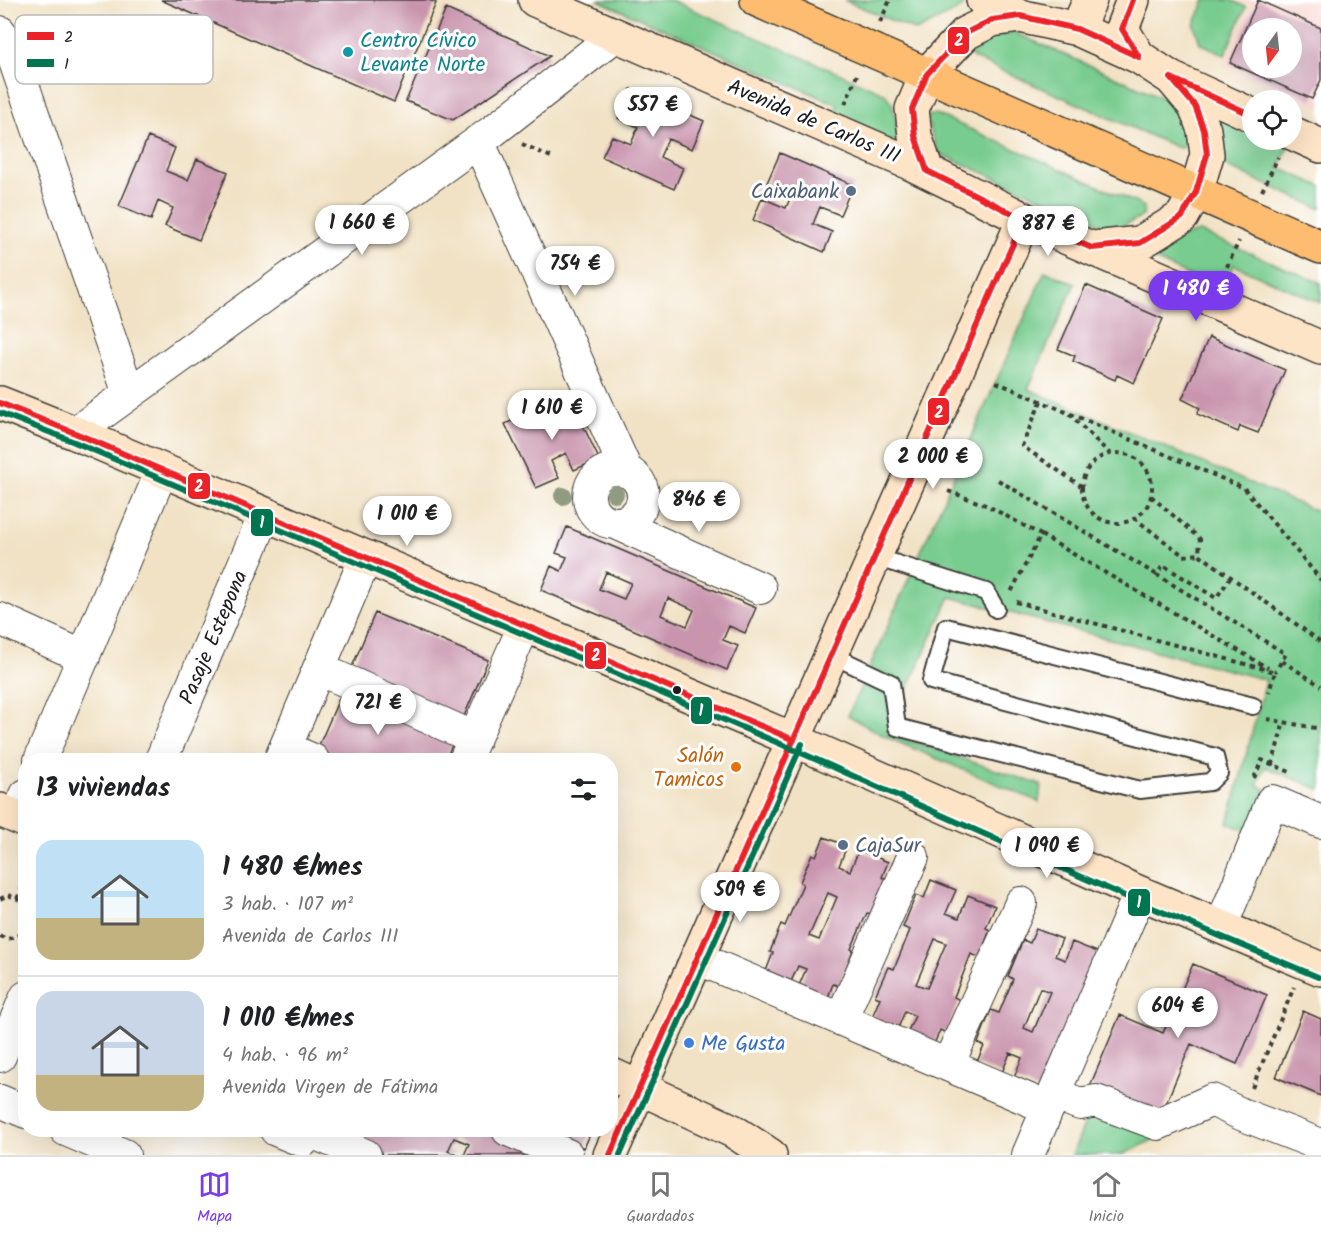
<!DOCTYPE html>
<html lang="es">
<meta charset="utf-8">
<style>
:root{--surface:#fff;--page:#f6f6f6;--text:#202124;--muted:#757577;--line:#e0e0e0;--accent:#7c3aed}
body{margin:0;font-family:Kalam,sans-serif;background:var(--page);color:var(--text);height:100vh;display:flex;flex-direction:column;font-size:22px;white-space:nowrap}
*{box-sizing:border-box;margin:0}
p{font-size:20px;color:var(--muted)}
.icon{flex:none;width:33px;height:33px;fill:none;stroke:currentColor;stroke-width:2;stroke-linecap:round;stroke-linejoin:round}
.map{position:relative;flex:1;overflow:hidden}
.details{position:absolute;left:18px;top:753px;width:600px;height:384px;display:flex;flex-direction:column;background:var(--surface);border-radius:24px;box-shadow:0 6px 24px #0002}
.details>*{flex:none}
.needle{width:39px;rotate:195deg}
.buttons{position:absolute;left:1242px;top:18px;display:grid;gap:12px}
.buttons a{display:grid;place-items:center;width:60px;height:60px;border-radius:50%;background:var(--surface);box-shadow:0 6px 24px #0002;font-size:30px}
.price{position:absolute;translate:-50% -51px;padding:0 14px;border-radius:21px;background:#fff;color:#222;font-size:20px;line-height:39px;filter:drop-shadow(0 2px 3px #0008)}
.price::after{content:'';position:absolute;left:50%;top:36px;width:18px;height:14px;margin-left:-9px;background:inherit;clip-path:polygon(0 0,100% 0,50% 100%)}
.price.selected{background:var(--accent);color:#fff}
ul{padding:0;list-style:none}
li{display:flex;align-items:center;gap:18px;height:150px;padding:0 18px}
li+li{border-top:2px solid var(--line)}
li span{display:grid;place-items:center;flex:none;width:168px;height:120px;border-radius:18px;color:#555}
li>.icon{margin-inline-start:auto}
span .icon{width:72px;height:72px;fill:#fffc;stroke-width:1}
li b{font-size:26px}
h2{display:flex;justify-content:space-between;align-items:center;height:72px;padding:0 18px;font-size:26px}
.dock{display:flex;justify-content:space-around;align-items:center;height:84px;border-top:2px solid var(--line);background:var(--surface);font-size:16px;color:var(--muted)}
.dock a{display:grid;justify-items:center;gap:3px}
.dock .selected{color:var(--accent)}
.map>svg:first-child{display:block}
.built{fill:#f7d0cb;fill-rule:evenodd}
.green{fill:#78cc8f;stroke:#4a7456;stroke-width:1.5}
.building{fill:#c995ae;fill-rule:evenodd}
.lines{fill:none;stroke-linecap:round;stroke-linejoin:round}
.lane-casing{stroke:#3c3a35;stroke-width:20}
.street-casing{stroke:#3c3a35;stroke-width:34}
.secondary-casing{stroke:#3c3a35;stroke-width:36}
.primary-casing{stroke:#3c3a35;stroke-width:36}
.path{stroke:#3c3a35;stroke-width:4;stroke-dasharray:4.5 4.5;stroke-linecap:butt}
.lane{stroke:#fff;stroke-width:16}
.street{stroke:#fff;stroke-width:32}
.secondary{stroke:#fee4c6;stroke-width:33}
.primary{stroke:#fdbc70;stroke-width:33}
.bus-1-casing{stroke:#fff;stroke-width:10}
.bus-2-casing{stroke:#fff;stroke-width:10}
.bus-1{stroke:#eb2227;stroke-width:6}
.bus-2{stroke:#007550;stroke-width:6}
.tree{fill:#909c81}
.culture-dot{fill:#0f9aa8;stroke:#fff;stroke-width:2}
.service-dot{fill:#5c6f8a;stroke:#fff;stroke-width:2}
.bus-dot{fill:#1c1c1c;stroke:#fff;stroke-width:2}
.food-dot{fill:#e8710a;stroke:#fff;stroke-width:2}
.shop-dot{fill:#3f7fe0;stroke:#fff;stroke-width:2}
.labels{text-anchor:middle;stroke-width:6;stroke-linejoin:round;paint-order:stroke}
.culture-label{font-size:21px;fill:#0d838f;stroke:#fff;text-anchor:start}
.street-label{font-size:21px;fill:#1c1c1c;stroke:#fff}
.service-label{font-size:21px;fill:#4e5e75;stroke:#fff;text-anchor:end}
.food-label{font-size:21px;fill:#c56008;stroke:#fff;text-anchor:end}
.shop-label{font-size:21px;fill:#366cbe;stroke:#fff;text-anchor:start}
.key{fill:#fff;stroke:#bbb;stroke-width:1.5}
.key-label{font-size:16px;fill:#1c1c1c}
.line-badge{stroke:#fff;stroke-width:2}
.badge-label{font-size:16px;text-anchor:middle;font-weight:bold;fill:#fff}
</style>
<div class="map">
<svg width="1321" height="1155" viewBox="0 0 1321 1155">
<rect width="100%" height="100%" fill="#fff"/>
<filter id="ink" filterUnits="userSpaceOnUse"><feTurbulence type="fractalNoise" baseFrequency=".0167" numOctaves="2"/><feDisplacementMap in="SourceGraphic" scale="12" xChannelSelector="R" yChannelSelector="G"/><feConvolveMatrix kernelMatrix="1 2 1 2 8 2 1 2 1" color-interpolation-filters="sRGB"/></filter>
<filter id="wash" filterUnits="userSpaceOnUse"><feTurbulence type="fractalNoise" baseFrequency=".008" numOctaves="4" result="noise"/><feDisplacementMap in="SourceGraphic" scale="24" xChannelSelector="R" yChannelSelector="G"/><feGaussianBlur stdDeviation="1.35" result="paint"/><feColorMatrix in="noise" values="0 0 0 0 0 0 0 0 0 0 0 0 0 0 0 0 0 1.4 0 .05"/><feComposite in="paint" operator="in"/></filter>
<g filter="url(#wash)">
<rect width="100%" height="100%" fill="#f1e2c5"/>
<!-- built -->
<path class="built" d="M1241 0H1321V108L1225 66 1251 5ZM1252 28H1292V68H1252Z"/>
<!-- green -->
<path class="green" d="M597 0H671L884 93 892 103 901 144 832 121 838 105Z
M844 0H955L964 4 962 8 916 31Z
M1205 0H1231L1246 7 1225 55 1200 43 1194 25Z
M1013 32 1170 101 1180 111 1187 141 1185 146 1181 148 1176 147 973 58 971 55C977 40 999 35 1013 32Z
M1211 110 1252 129V140H1277L1289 145 1279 168 1321 186V209L1225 166 1220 157Z
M936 114 1139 204 1144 207 1143 216 1120 227H1107L943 155 938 152 927 120 928 116Z
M1200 232 1321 283V303L1234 265 1222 291 1153 259C1155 249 1189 233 1200 232Z
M1045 271 1075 284 1028 389 1321 513V790L1265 767 1257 785 1266 789 1248 832 1228 823 1266 680 950 597 887 733 1041 785 1039 802 884 736 848 716Z
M1091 1108 1159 1137 1122 1155H1072Z"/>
<g id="blocks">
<!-- building -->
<path class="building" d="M161 0H429L436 3 394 102Z
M1258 0 1321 28V80L1312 99 1230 63ZM1252 28H1292V68H1252Z
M446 9 550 56 453 120 406 101Z
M631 89 704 121 692 149 668 139 660 157 683 168 674 189 602 157 612 136 631 144 638 127 618 118Z
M148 137 175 148 166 171 188 180 197 159 228 172 199 240 165 226 173 208 158 201 151 220 119 206Z
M780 153 853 185 840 215 820 207 813 224 832 232 824 252 753 220 762 198 786 208 791 196 766 185Z
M1086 285 1163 319 1134 383 1117 375 1115 380 1073 361 1075 356 1058 349Z
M1209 337 1285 370 1258 433 1240 426 1238 432 1197 414 1200 408 1182 399Z
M569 396 599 459 574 470 566 453 551 461 559 478 536 488 505 424 529 413 535 425 539 423 542 429 549 426 546 419 549 417 545 406Z
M567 527 756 608 745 633 729 626 723 640 738 646 727 670 541 590 551 566 561 571 567 557 556 553ZM606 572 631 583 624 599 599 589ZM668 598 694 610 687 626 661 615Z
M375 613 488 660 462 721 349 674Z
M342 692 454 741 445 760H336L316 752Z
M824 837 847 846 839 866 850 871 859 850 888 862 882 877 887 879 872 914 867 913 851 949 853 950 839 986 833 984 827 1000 798 988 806 969 798 966 789 986 764 976 773 953 770 952 781 924 785 926 803 884 800 882 812 854 816 856ZM828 893 837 897 819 940 809 936Z
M931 880 956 890 946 913 959 918 968 895 995 906 986 928 990 930 979 957 971 954 954 997 960 1000 946 1033 940 1030 932 1049 905 1037 915 1016 905 1011 896 1033 870 1022 880 998 875 996 888 967 894 969 910 930 903 927 916 895 924 898ZM935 939 946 943 927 988 916 984Z
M1036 929 1062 939 1055 956 1065 960 1072 942 1102 954 1039 1091 1013 1080 1022 1058 1010 1053 1001 1075 976 1064 984 1046 978 1043 991 1010 999 1013 1013 979 1008 976 1023 940 1030 943ZM1040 988 1050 992 1033 1032 1024 1028Z
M1193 964 1267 995 1237 1064 1191 1044 1161 1115 1090 1086 1120 1015 1163 1033Z
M1303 1011 1321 1019V1096L1276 1077Z
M334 1130H495L554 1155H464L469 1144 454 1138 448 1151 458 1155H375Z
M540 1130H592L584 1148Z"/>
</g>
</g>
<g filter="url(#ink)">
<use href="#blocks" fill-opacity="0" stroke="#3c3a35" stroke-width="1.5"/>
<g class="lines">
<!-- lane casing -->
<g class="lane-casing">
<path id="lane" d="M875 557 986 592 996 609
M832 655 891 683 897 727 1140 790 1210 782 1219 773 1215 757 931 681 946 627 1253 706"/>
</g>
<!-- street casing -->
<g class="street-casing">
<path id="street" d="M0 32 9 44 129 394
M478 141 627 472
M75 433 493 131 616 35
M589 496a27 27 0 1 1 54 0a27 27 0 1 1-54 0Z
M618 524 760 588
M0 619 84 657
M319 669 475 738
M285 748 313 760
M40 760 162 470
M161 760 265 514
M280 760 366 557
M465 760 524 626
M16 817 26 795
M1221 927 1272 801 1321 822
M697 958 1048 1108 1028 1155
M841 1019 913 857
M0 1056 26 997
M948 1065 1021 903
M1054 1094 1080 1104 1096 1101 1158 1124 1212 1100 1241 1114 1321 1145
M0 1101 26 1112
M1048 1108 1140 893
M66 1130 124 1155
M276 1130 303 1141
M307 1130 365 1155
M508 1130 567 1155"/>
</g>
<!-- secondary casing -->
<g class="secondary-casing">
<path id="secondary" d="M535 0 912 164 1024 219 1321 348
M983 0 1020 16 1077 29 1139 57 1171 78 1252 115
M1133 0 1122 29 1139 57
M1077 29 1090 0
M1292 133 1321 146
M927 171 915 136 912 109 927 74 966 33 992 20 1020 16
M1094 248 1140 243 1182 217 1196 192 1207 155 1204 130 1195 106 1173 80
M0 403 75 433 794 740 1140 893 1321 969
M0 810 26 821
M610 1074 733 1131 770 1155
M610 1155 1024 219"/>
</g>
<!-- primary casing -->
<g class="primary-casing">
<path id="primary" d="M757 0 1321 247"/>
</g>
<!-- path -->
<path class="path" d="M880 22 890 0
M845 104 857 75
M522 144 551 157
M1262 191 1278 157
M1223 275 1239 241
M996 382 1244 488 1321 580
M1041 401 1022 446 1081 486
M1069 414 1109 453
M1082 488a35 35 0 1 1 70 0a35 35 0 1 1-70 0Z
M998 480 1157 575
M948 491 988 506 1041 535 1011 592
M1151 496 1200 539 1199 554 1321 642
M1134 518 1184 556 1199 554
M1041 535 1268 668
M1231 577 1216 598 1163 565 1157 575 1286 654 1275 672
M1016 602 1275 672 1269 692
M1282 661 1321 686
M1267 719 1321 729
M1272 765 1284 722
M1254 778 1262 760 1290 772
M0 899 8 895 23 901 26 906
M17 899 26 879
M0 936 8 939 24 933 26 929
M1252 1088 1294 987"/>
<!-- lane -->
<use href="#lane" class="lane"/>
<!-- street -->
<use href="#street" class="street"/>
<!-- secondary -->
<use href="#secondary" class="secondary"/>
<!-- primary -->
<use href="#primary" class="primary"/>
<!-- bus-1 casing -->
<g class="bus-1-casing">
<path id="bus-1" d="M1133 0 1122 29 1139 57
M1139 57 1077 29 1020 16 992 20 966 33 927 74 912 109 915 136 927 171 1024 219 1092 248 1140 243 1182 217 1196 192 1207 155 1204 130 1195 106 1171 78
M1171 78 1252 115
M0 403 75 433 794 740
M610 1155 1024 219"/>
</g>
<!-- bus-2 casing -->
<g class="bus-2-casing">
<path id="bus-2" d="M0 413 72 441 790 748 1136 901 1318 977
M620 1155 802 744"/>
</g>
<!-- bus-1 -->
<use href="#bus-1" class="bus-1"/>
<!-- bus-2 -->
<use href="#bus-2" class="bus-2"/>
</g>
<!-- trees -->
<g class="tree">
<circle cx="615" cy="494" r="9"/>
<circle cx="563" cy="496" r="9"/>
</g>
</g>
<!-- markers -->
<circle class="culture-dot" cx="348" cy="52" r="6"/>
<g class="service-dot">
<circle cx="851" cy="191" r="6"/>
<circle cx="843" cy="845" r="6"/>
</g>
<circle class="bus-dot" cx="677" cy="690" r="5"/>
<circle class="food-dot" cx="736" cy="767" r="6"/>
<circle class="shop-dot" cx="689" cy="1043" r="6"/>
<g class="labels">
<!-- culture labels -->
<g class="culture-label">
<text x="360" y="47">Centro Cívico<tspan x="360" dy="24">Levante Norte</tspan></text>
</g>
<!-- street labels -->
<g class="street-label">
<text transform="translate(814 121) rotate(23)" y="7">Avenida de Carlos III</text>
<text transform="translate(213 637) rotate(-67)" y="7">Pasaje Estepona</text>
</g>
<!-- service labels -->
<g class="service-label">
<text x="839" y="198">Caixabank</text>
<text x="855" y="852" text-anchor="start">CajaSur</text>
</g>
<!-- food labels -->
<g class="food-label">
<text x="724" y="762">Salón<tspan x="724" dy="24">Tamicos</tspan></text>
</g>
<!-- shop labels -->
<g class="shop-label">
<text x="701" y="1050">Me Gusta</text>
</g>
</g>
<!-- legend -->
<rect x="15" y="15" width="198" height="69" rx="9" class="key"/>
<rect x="27" y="32" width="27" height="8" fill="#eb2227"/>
<rect x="27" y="59" width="27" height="8" fill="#007550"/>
<g class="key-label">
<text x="64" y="42">2</text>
<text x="64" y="69">1</text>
</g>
<g class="line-badge">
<rect x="947" y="26" width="23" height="29" rx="6" fill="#eb2227"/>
<rect x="927" y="397" width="23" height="29" rx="6" fill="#eb2227"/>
<rect x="187" y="472" width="24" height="28" rx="6" fill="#eb2227"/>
<rect x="250" y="508" width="24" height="29" rx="6" fill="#007550"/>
<rect x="584" y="641" width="23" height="29" rx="6" fill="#eb2227"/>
<rect x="690" y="696" width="23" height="29" rx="6" fill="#007550"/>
<rect x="1127" y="888" width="24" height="29" rx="6" fill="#007550"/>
</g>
<g class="badge-label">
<text x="959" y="46">2</text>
<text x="939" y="418">2</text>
<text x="199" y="492">2</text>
<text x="262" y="528">1</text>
<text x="596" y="661">2</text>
<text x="701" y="716">1</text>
<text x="1139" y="908">1</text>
</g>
</svg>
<div class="buttons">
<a><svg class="needle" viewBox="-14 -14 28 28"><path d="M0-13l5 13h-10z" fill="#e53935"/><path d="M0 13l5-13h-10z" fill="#757577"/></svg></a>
<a><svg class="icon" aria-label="locate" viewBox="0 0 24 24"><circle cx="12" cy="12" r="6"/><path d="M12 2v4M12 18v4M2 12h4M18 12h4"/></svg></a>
</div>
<b class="price" style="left:653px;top:138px">557 €</b>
<b class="price" style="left:362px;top:256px">1 660 €</b>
<b class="price" style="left:1048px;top:257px">887 €</b>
<b class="price" style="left:575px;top:297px">754 €</b>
<b class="price selected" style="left:1196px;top:322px">1 480 €</b>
<b class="price" style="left:552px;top:441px">1 610 €</b>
<b class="price" style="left:933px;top:490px">2 000 €</b>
<b class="price" style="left:699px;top:533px">846 €</b>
<b class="price" style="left:407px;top:547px">1 010 €</b>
<b class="price" style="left:378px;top:736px">721 €</b>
<b class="price" style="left:1047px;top:879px">1 090 €</b>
<b class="price" style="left:740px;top:923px">509 €</b>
<b class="price" style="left:1178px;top:1039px">604 €</b>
<section class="details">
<h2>13 viviendas<svg class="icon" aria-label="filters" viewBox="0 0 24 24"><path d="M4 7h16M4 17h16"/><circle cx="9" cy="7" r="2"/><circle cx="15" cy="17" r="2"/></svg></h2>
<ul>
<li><span style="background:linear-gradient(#bfe0f5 65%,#c2b280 0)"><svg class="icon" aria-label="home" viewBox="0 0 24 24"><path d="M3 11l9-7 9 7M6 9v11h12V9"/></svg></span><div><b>1 480 €/mes</b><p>3 hab. · 107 m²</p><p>Avenida de Carlos III</p></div></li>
<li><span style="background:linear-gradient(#c9d6e8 70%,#c2b280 0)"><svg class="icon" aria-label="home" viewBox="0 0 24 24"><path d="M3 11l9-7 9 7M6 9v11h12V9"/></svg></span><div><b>1 010 €/mes</b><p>4 hab. · 96 m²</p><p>Avenida Virgen de Fátima</p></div></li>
</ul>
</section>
</div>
<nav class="dock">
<a class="selected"><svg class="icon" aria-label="map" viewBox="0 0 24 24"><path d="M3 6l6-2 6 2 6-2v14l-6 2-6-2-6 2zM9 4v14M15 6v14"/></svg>Mapa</a>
<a><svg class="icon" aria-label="saved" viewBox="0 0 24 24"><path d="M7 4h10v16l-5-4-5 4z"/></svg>Guardados</a>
<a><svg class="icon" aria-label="home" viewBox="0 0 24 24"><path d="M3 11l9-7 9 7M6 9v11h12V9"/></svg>Inicio</a>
</nav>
